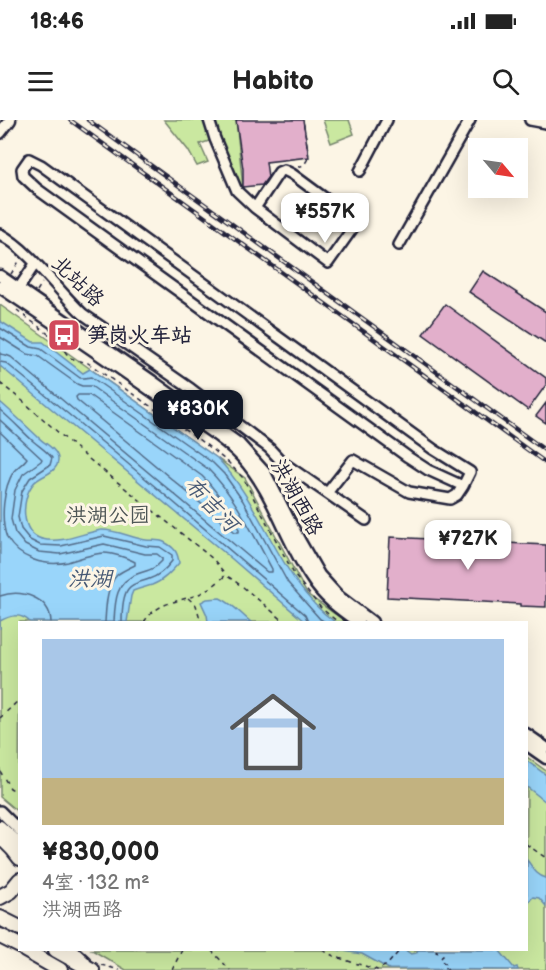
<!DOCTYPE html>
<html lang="zh">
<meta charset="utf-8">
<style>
:root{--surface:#fff;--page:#f2f2f2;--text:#222;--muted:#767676;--accent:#111827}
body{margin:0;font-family:"Balsamiq Sans","LXGW WenKai TC",sans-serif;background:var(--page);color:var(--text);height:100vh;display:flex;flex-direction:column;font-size:22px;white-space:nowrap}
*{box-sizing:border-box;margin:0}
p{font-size:20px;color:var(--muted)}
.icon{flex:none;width:33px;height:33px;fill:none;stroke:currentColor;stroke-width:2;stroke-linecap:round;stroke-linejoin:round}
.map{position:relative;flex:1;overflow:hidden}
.side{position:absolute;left:18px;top:501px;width:510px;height:330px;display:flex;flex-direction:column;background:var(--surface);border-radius:0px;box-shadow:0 6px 24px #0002}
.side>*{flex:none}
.needle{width:39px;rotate:119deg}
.tools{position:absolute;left:468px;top:18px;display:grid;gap:12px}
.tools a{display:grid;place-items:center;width:60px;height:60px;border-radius:0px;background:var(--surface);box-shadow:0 6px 24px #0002;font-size:30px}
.price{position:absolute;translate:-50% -51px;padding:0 14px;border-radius:12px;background:#fff;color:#222;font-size:20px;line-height:39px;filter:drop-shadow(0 2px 3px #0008)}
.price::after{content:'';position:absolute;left:50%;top:36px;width:18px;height:14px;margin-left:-9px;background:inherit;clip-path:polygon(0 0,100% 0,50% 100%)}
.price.on{background:var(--accent);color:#fff}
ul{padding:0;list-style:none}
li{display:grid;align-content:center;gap:12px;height:318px;padding:0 24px}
li span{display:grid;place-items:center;height:186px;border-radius:0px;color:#555}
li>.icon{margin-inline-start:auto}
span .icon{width:108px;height:108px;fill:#fffc;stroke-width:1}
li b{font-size:26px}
.status{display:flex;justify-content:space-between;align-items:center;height:42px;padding:0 30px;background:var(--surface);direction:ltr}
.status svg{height:16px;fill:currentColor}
header{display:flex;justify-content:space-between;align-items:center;height:78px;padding:0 24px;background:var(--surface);font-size:27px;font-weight:700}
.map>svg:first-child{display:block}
.green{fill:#cae8a0;stroke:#76856e;stroke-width:1.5}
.water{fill:#99d5fa;stroke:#698dae;stroke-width:1.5}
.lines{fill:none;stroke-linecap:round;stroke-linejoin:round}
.shore{stroke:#526a87;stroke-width:1.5}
.building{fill:#e2afcb;stroke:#22223b;stroke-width:1.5}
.minor-casing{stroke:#22223b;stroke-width:14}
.major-casing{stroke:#22223b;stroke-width:15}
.highway-casing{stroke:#22223b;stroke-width:18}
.path{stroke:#22223b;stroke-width:1.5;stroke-dasharray:4.5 4.5;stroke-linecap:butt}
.minor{stroke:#fcf5e5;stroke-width:9}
.major{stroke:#fcf5e5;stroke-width:10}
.highway{stroke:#fcf5e5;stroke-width:14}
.rail-casing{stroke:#22223b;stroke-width:4.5}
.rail{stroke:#fcf5e5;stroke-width:2;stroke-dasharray:7;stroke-linecap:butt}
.labels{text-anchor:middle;stroke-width:6;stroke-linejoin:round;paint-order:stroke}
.street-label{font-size:21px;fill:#22223b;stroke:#fcf5e5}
.poi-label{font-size:21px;font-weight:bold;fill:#22223b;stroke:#fcf5e5;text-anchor:start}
.park-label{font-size:21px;fill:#4c5454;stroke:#fcf5e5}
.water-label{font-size:22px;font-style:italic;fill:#465874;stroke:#fcf5e5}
</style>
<div class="status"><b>18:46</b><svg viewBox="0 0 49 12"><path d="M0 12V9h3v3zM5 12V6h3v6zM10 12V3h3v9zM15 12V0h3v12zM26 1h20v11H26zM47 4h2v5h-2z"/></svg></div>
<header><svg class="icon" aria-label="menu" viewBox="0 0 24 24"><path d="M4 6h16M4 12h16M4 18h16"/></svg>Habito<svg class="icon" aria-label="search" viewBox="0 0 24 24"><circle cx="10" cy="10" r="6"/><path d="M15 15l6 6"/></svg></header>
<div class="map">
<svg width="546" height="850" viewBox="0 0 546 850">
<rect width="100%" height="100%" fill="#fcf5e5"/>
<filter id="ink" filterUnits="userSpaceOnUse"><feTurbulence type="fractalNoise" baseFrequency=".0167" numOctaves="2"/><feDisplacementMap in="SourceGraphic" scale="12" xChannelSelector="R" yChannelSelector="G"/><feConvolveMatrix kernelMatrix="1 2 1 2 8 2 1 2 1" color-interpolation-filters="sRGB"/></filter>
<g filter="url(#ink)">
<!-- green -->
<path class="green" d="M164 0H236L243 67 237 71 215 19 200 24 208 42 197 46 188 30Z
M323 0H349L354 14 331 23Z
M0 185 245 358 307 474 346 502H20L19 693 0 677Z
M527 637 546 651V850H126L92 830H526Z"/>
<!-- water -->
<path class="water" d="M0 201 33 222H43L83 253 90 249 217 338C265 387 279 462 335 502H305L232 439 0 246Z
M0 282C13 293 25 305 37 316 43 323 53 326 57 335 59 339 58 345 55 348 50 355 38 357 33 364 21 379 20 413 42 419 62 424 82 413 101 410 113 409 133 418 146 420 152 421 158 419 164 422 174 427 178 432 179 443 171 452 163 461 152 465 146 467 140 468 133 471L131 476 127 502H30C20 493 11 495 0 501V509Z
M220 478C233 484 240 493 251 502H208L207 495 201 482 207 479Z
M527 641 546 655V682L527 667Z
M527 740C533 747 535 755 546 758V786L539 778 533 777 527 783Z
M337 830H405L411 834 416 833 418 830H499L514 848 517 847 518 850 389 849 362 834Z"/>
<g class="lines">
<!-- shore -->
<path class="shore" d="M0 208 31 227 41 229 80 258H84L91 257 213 343 224 354 243 381 288 463 320 499 325 502
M0 217 27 234 38 236 77 264 82 266H91L208 349C236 377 253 414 272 449V452H267L11 237 6 235 0 234
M0 242 6 243C107 325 207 410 305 495L308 502
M78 275H89L202 356C218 371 229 390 239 409V412H235L77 280 76 277Z
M0 290C12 300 22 311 33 321 40 327 47 331 52 338L50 345 30 358 22 371 18 397 21 409 30 420 40 425 61 426 104 416 146 426 160 427 172 435V441C166 449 159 456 149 459 142 462 133 462 128 469 122 477 122 493 122 502
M0 300 42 339 41 341 23 354 15 370 11 399 15 413 25 425 39 432 60 434 104 424 145 434H157L162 438V441C154 450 148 450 137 454 115 462 115 482 114 502
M0 312 27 338C24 343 18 346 14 351 3 368 0 399 7 418 19 439 45 447 68 442 78 439 94 433 104 433 112 433 128 438 135 442V445C129 448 122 451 117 455 106 466 106 488 105 502
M0 476C21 469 50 477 51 502"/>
</g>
<!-- building -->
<path class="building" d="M236 0H303L309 37 266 42 268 57 262 65 243 67V49Z
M483 151 546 192V223L469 172Z
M445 184 546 258V265L528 290 423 214Z
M546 283V303L536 296Z
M390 417 546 425V487L520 486V484L387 477Z"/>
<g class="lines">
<!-- minor casing -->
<g class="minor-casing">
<path id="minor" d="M209 0 215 19 237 71 255 88
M530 0 546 3
M284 50 292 54 357 102 328 143 255 88 279 52Z
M360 51 387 0
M0 114C31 131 57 170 83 194L191 269 269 328 282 342 366 400
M399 125 470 0
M15 174 35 144
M327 373 353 340 409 372 450 379 457 375 463 366 428 350 408 337 37 69 23 56 22 49 29 39 41 45 433 329 470 352 463 366
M0 691 20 711"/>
</g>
<!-- major casing -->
<g class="major-casing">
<path id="major" d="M0 13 10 0
M0 156 152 261 239 324 265 353 299 420 319 455 339 477 372 502
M0 167C57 205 113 243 169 283 192 299 223 317 242 337 274 372 285 420 312 459 323 477 341 490 358 502
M526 614 546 628
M526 624 546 638
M0 706 20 724
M72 830 85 842"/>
</g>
<!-- highway casing -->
<g class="highway-casing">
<path id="highway" d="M0 716 13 729 20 738
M0 777 11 771 20 760
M0 798 20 808
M0 816 20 826
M25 830 60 850
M56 830 92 850"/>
</g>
<!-- path -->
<path class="path" d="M298 47 304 45 309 37 303 0
M11 154 20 140
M37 171 42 163
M17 190 56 220 70 238 88 243 205 324 229 343 243 358 295 456 321 488 338 502
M0 263 24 282 79 331 213 439 226 455
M280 361V351
M188 478 196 485 201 502
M144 502C160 478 185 483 207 470 214 466 220 460 226 455L243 467 285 502
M0 598 20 579
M0 651 10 668 20 674
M526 724 546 738
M211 830 230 850
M323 830C335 839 361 844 377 850L387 845 400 830
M437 830 436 832 443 835 440 840 446 844 444 847 448 850
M101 845 120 850
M172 850 182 830"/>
<!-- minor -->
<use href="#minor" class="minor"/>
<!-- major -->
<use href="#major" class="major"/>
<!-- highway -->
<use href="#highway" class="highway"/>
<!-- rail casing -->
<g class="rail-casing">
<path id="rail" d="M70 0 546 343
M88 0 546 331"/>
</g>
<!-- rail -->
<use href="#rail" class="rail"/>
</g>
</g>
<!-- icons -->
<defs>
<g id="bus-square" transform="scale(1.725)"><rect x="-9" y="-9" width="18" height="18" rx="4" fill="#d1495b" stroke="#fcf5e5"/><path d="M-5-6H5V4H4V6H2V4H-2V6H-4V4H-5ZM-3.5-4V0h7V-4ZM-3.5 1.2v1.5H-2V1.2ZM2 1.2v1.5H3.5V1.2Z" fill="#fff"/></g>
</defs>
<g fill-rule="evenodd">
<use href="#bus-square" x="64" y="215"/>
</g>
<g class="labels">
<!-- street labels -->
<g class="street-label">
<text transform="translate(78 161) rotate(44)" y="7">北站路</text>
<text transform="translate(297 377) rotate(61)" y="7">洪湖西路</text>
</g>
<!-- poi labels -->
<g class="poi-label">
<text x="87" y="222">笋岗火车站</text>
</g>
<!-- park labels -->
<g class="park-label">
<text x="108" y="402">洪湖公园</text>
</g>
<!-- water labels -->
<g class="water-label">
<text transform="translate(212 384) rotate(46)" y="8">布吉河</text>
<text x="90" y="466">洪湖</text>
</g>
</g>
</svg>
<div class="tools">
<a><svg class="needle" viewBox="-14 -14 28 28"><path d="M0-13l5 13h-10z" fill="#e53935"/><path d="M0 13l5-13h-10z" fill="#767676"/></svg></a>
</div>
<b class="price" style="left:325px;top:124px">¥557K</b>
<b class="price on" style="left:198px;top:321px">¥830K</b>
<b class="price" style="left:468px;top:451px">¥727K</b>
<section class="side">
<ul>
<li><span style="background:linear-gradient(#a9c7e8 75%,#c2b280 0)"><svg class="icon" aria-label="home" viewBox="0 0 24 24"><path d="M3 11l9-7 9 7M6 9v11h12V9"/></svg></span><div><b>¥830,000</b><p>4室 · 132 m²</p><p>洪湖西路</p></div></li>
</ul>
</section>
</div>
